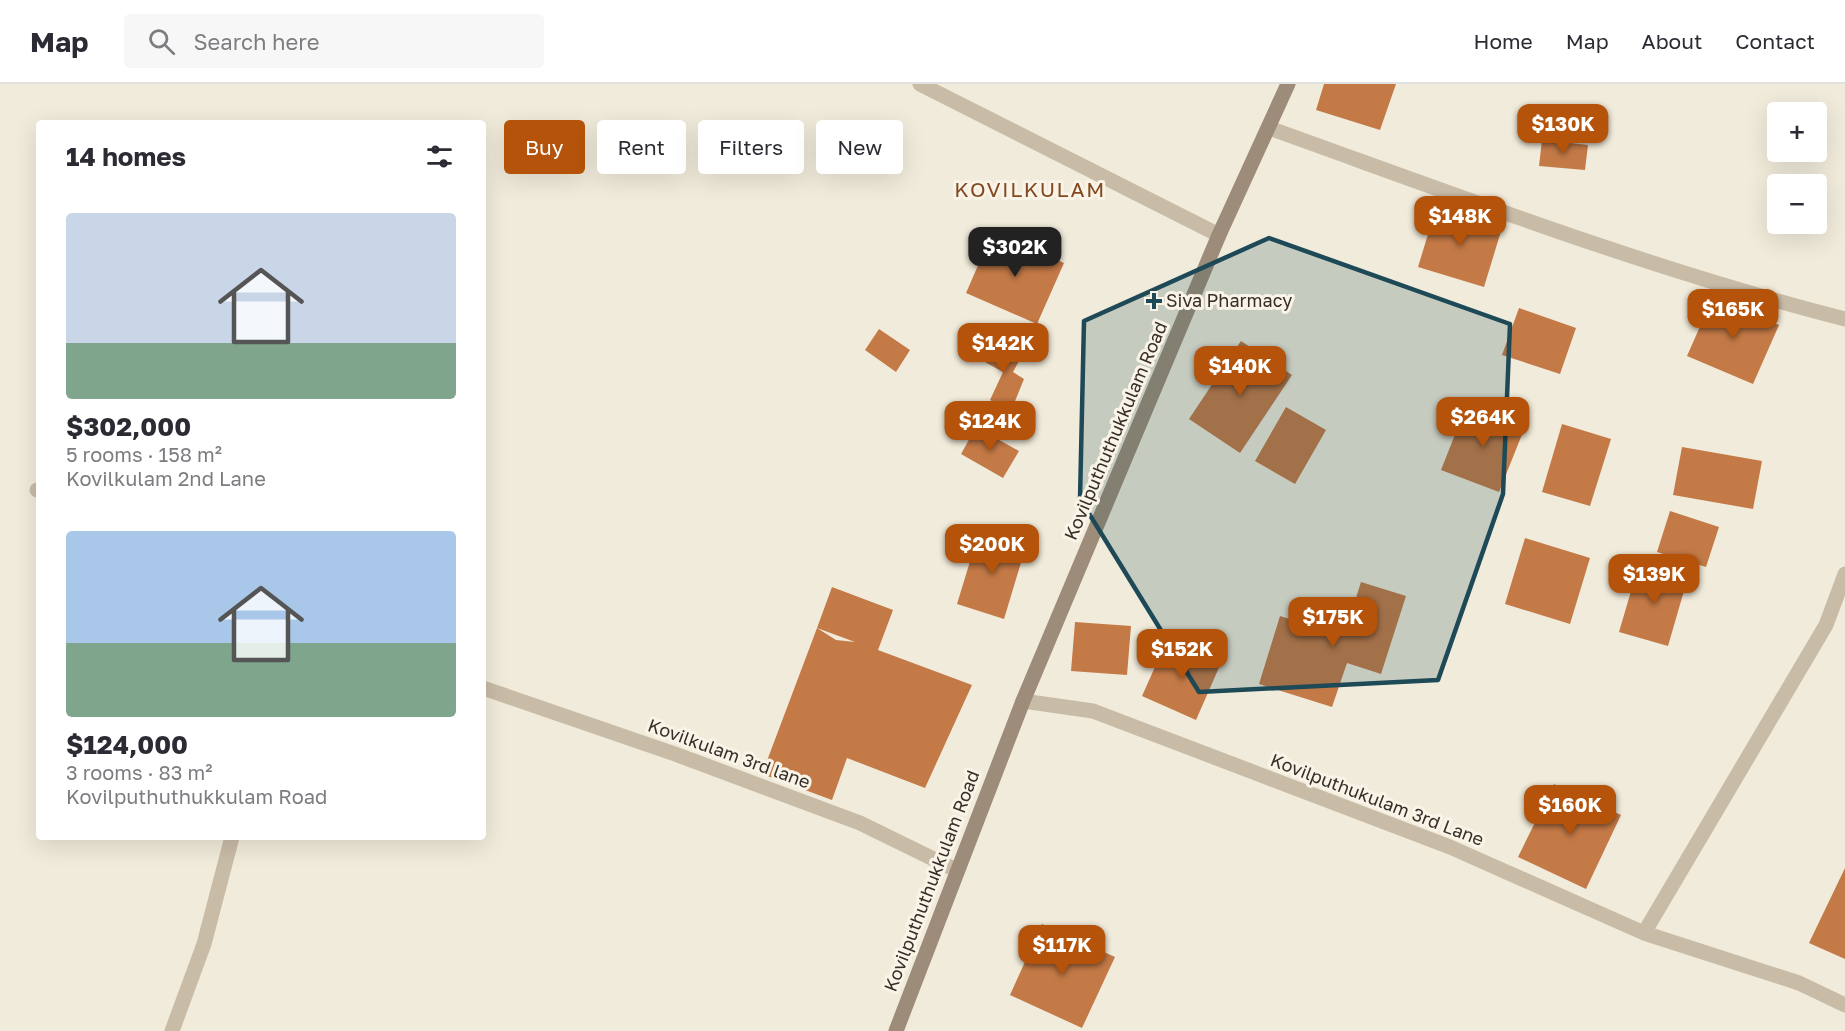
<!DOCTYPE html>
<meta charset="utf-8">
<style>
:root{--surface:#fff;--page:#f7f7f7;--text:#2b2b33;--muted:#7c7c81;--line:#e1e1e2;--accent:#b45309}
body{margin:0;font-family:"Golos Text",sans-serif;background:var(--page);color:var(--text);height:100vh;display:flex;flex-direction:column;font-size:22px;white-space:nowrap}
*{box-sizing:border-box;margin:0}
p{font-size:20px;color:var(--muted)}
.icon{flex:none;width:33px;height:33px;fill:none;stroke:currentColor;stroke-width:2;stroke-linecap:round;stroke-linejoin:round}
.map{position:relative;flex:1;overflow:hidden}
.sheet{position:absolute;left:36px;top:36px;width:450px;height:720px;display:flex;flex-direction:column;background:var(--surface);border-radius:6px;box-shadow:0 6px 24px #0002}
.sheet>*{flex:none}
.banner{position:absolute;left:504px;top:36px;width:570px;height:54px;display:flex;gap:12px}
.controls{position:absolute;left:1767px;top:18px;display:grid;gap:12px}
.controls a{display:grid;place-items:center;width:60px;height:60px;border-radius:6px;background:var(--surface);box-shadow:0 6px 24px #0002;font-size:30px}
.price{position:absolute;translate:-50% -51px;padding:0 14px;border-radius:12px;background:var(--accent);color:#fff;font-size:20px;line-height:39px;filter:drop-shadow(0 2px 3px #0008)}
.price::after{content:'';position:absolute;left:50%;top:36px;width:18px;height:14px;margin-left:-9px;background:inherit;clip-path:polygon(0 0,100% 0,50% 100%)}
.price.current{background:#222;color:#fff}
ul{padding:0;list-style:none}
li{display:grid;align-content:center;gap:12px;height:318px;padding:0 30px}
li span{display:grid;place-items:center;height:186px;border-radius:6px;color:#555}
li>.icon{margin-inline-start:auto}
span .icon{width:108px;height:108px;fill:#fffc;stroke-width:1}
li b{font-size:26px}
h2{display:flex;justify-content:space-between;align-items:center;height:72px;padding:0 30px;font-size:26px}
.chip{padding:0 21px;border-radius:6px;background:var(--surface);box-shadow:0 6px 24px #0002;font-size:21px;line-height:54px}
.chip.current{background:var(--accent);color:#fff}
header{display:flex;align-items:center;gap:36px;box-sizing:border-box;height:84px;padding:0 30px;background:var(--surface);border-bottom:2px solid var(--line)}
header strong{font-size:28px}
nav{display:flex;gap:33px;margin-inline-start:auto;font-size:21px}
.search{width:420px;height:54px;background:var(--page);display:flex;align-items:center;gap:15px;box-sizing:border-box;padding:0 21px;border-radius:6px;color:var(--muted);font-size:22px}
.map>svg:first-child{display:block}
.building{fill:#c47a47}
.lines{fill:none;stroke-linecap:round;stroke-linejoin:round}
.street{stroke:#c9bca7;stroke-width:15}
.secondary{stroke:#9d8c79;stroke-width:15}
.marked{fill:#1e4956;fill-opacity:0.2;stroke:#1e4956;stroke-width:4.5;stroke-linejoin:round}
.poi-dot{fill:#1e4956;stroke:#f9f4e7;stroke-width:2}
.labels{text-anchor:middle;stroke-width:6;stroke-linejoin:round;paint-order:stroke}
.poi-label{font-size:18px;fill:#362e28;stroke:#f9f4e7;text-anchor:start}
.street-label{font-size:18px;fill:#362e28;stroke:#f9f4e7}
.quarter-label{font-size:21px;letter-spacing:1.5px;fill:#834a22;stroke:#f9f4e7}
</style>
<header>
<strong>Map</strong>
<div class="search"><svg class="icon" aria-label="search" viewBox="0 0 24 24"><circle cx="10" cy="10" r="6"/><path d="M15 15l6 6"/></svg>Search here</div>
<nav><a>Home</a><a>Map</a><a>About</a><a>Contact</a></nav>
</header>
<div class="map">
<svg width="1845" height="947" viewBox="0 0 1845 947">
<rect width="100%" height="100%" fill="#f1ebdb"/>
<!-- building -->
<path class="building" d="M1324 0H1396L1380 46 1316 26Z
M1542 56 1588 61 1585 86 1539 82Z
M1436 124 1502 144 1484 203 1418 183Z
M993 147 1064 179 1037 240 966 209Z
M1713 213 1779 241 1753 300 1687 272Z
M1519 224 1576 244 1560 290 1502 271Z
M879 245 910 266 896 288 865 266Z
M986 256 1020 275 1013 288 1024 295 1011 327 990 316 1003 288 976 273Z
M1241 257 1292 291 1240 369 1189 335Z
M1467 320 1525 343 1499 408 1441 386Z
M1286 323 1326 346 1295 400 1255 377Z
M1562 340 1611 355 1590 422 1542 408Z
M976 343 1019 367 1003 394 961 370Z
M1682 363 1762 377 1753 425 1673 411Z
M1670 427 1719 443 1706 483 1657 468Z
M979 448 1026 462 1004 535 957 520Z
M1525 454 1590 474 1570 540 1505 520Z
M1639 480 1688 493 1668 562 1619 548Z
M1361 498 1406 512 1381 590 1347 579 1332 623 1259 600 1280 532 1344 552Z
M832 503 893 526 878 566 972 601 925 704 847 674 832 716 762 690 817 544 836 556 855 558 817 544Z
M1075 538 1131 542 1127 591 1071 587Z
M1167 556 1221 579 1196 636 1142 612Z
M1554 700 1621 731 1586 805 1518 773Z
M1845 784V875L1809 859Z
M1042 840 1115 873 1082 944 1010 911Z"/>
<g class="lines">
<!-- street -->
<path class="street" d="M920 0 1219 151
M1269 44C1459 112 1649 185 1845 235
M37 406H39
M483 604 675 670 860 739 956 786
M1023 617 1093 627 1450 763 1644 849 1799 899 1845 921
M1644 849 1826 541 1845 490
M172 947 204 860 232 753"/>
<!-- secondary -->
<path class="secondary" d="M896 947 1023 617 1219 151 1288 0"/>
</g>
<!-- marked area -->
<path class="marked" d="M1269 154 1510 240 1503 410 1438 596 1199 608 1080 415 1084 237Z"/>
<!-- markers -->
<path class="poi-dot" d="M1151 208h6v6h6v6h-6v6h-6v-6h-6v-6h6z"/>
<g class="labels">
<!-- poi labels -->
<g class="poi-label">
<text x="1166" y="223">Siva Pharmacy</text>
</g>
<!-- street labels -->
<g class="street-label">
<text transform="translate(1116 347) rotate(-67)" y="6">Kovilputhuthukkulam Road</text>
<text transform="translate(729 670) rotate(20)" y="6">Kovilkulam 3rd lane</text>
<text transform="translate(1377 716) rotate(21)" y="6">Kovilputhukulam 3rd Lane</text>
<text transform="translate(932 797) rotate(-69)" y="6">Kovilputhuthukkulam Road</text>
</g>
<!-- quarter labels -->
<g class="quarter-label">
<text x="1030" y="113">KOVILKULAM</text>
</g>
</g>
</svg>
<div class="controls">
<a>+</a>
<a>−</a>
</div>
<b class="price" style="left:1563px;top:71px">$130K</b>
<b class="price" style="left:1460px;top:163px">$148K</b>
<b class="price current" style="left:1015px;top:194px">$302K</b>
<b class="price" style="left:1733px;top:256px">$165K</b>
<b class="price" style="left:1003px;top:290px">$142K</b>
<b class="price" style="left:1240px;top:313px">$140K</b>
<b class="price" style="left:1483px;top:364px">$264K</b>
<b class="price" style="left:990px;top:368px">$124K</b>
<b class="price" style="left:992px;top:491px">$200K</b>
<b class="price" style="left:1654px;top:521px">$139K</b>
<b class="price" style="left:1333px;top:564px">$175K</b>
<b class="price" style="left:1182px;top:596px">$152K</b>
<b class="price" style="left:1570px;top:752px">$160K</b>
<b class="price" style="left:1062px;top:892px">$117K</b>
<div class="banner">
<a class="chip current">Buy</a>
<a class="chip">Rent</a>
<a class="chip">Filters</a>
<a class="chip">New</a>
</div>
<section class="sheet">
<h2>14 homes<svg class="icon" aria-label="filters" viewBox="0 0 24 24"><path d="M4 7h16M4 17h16"/><circle cx="9" cy="7" r="2"/><circle cx="15" cy="17" r="2"/></svg></h2>
<ul>
<li><span style="background:linear-gradient(#c9d6e8 70%,#7fa58c 0)"><svg class="icon" aria-label="home" viewBox="0 0 24 24"><path d="M3 11l9-7 9 7M6 9v11h12V9"/></svg></span><div><b>$302,000</b><p>5 rooms · 158 m²</p><p>Kovilkulam 2nd Lane</p></div></li>
<li><span style="background:linear-gradient(#a9c7e8 60%,#7fa58c 0)"><svg class="icon" aria-label="home" viewBox="0 0 24 24"><path d="M3 11l9-7 9 7M6 9v11h12V9"/></svg></span><div><b>$124,000</b><p>3 rooms · 83 m²</p><p>Kovilputhuthukkulam Road</p></div></li>
</ul>
</section>
</div>
